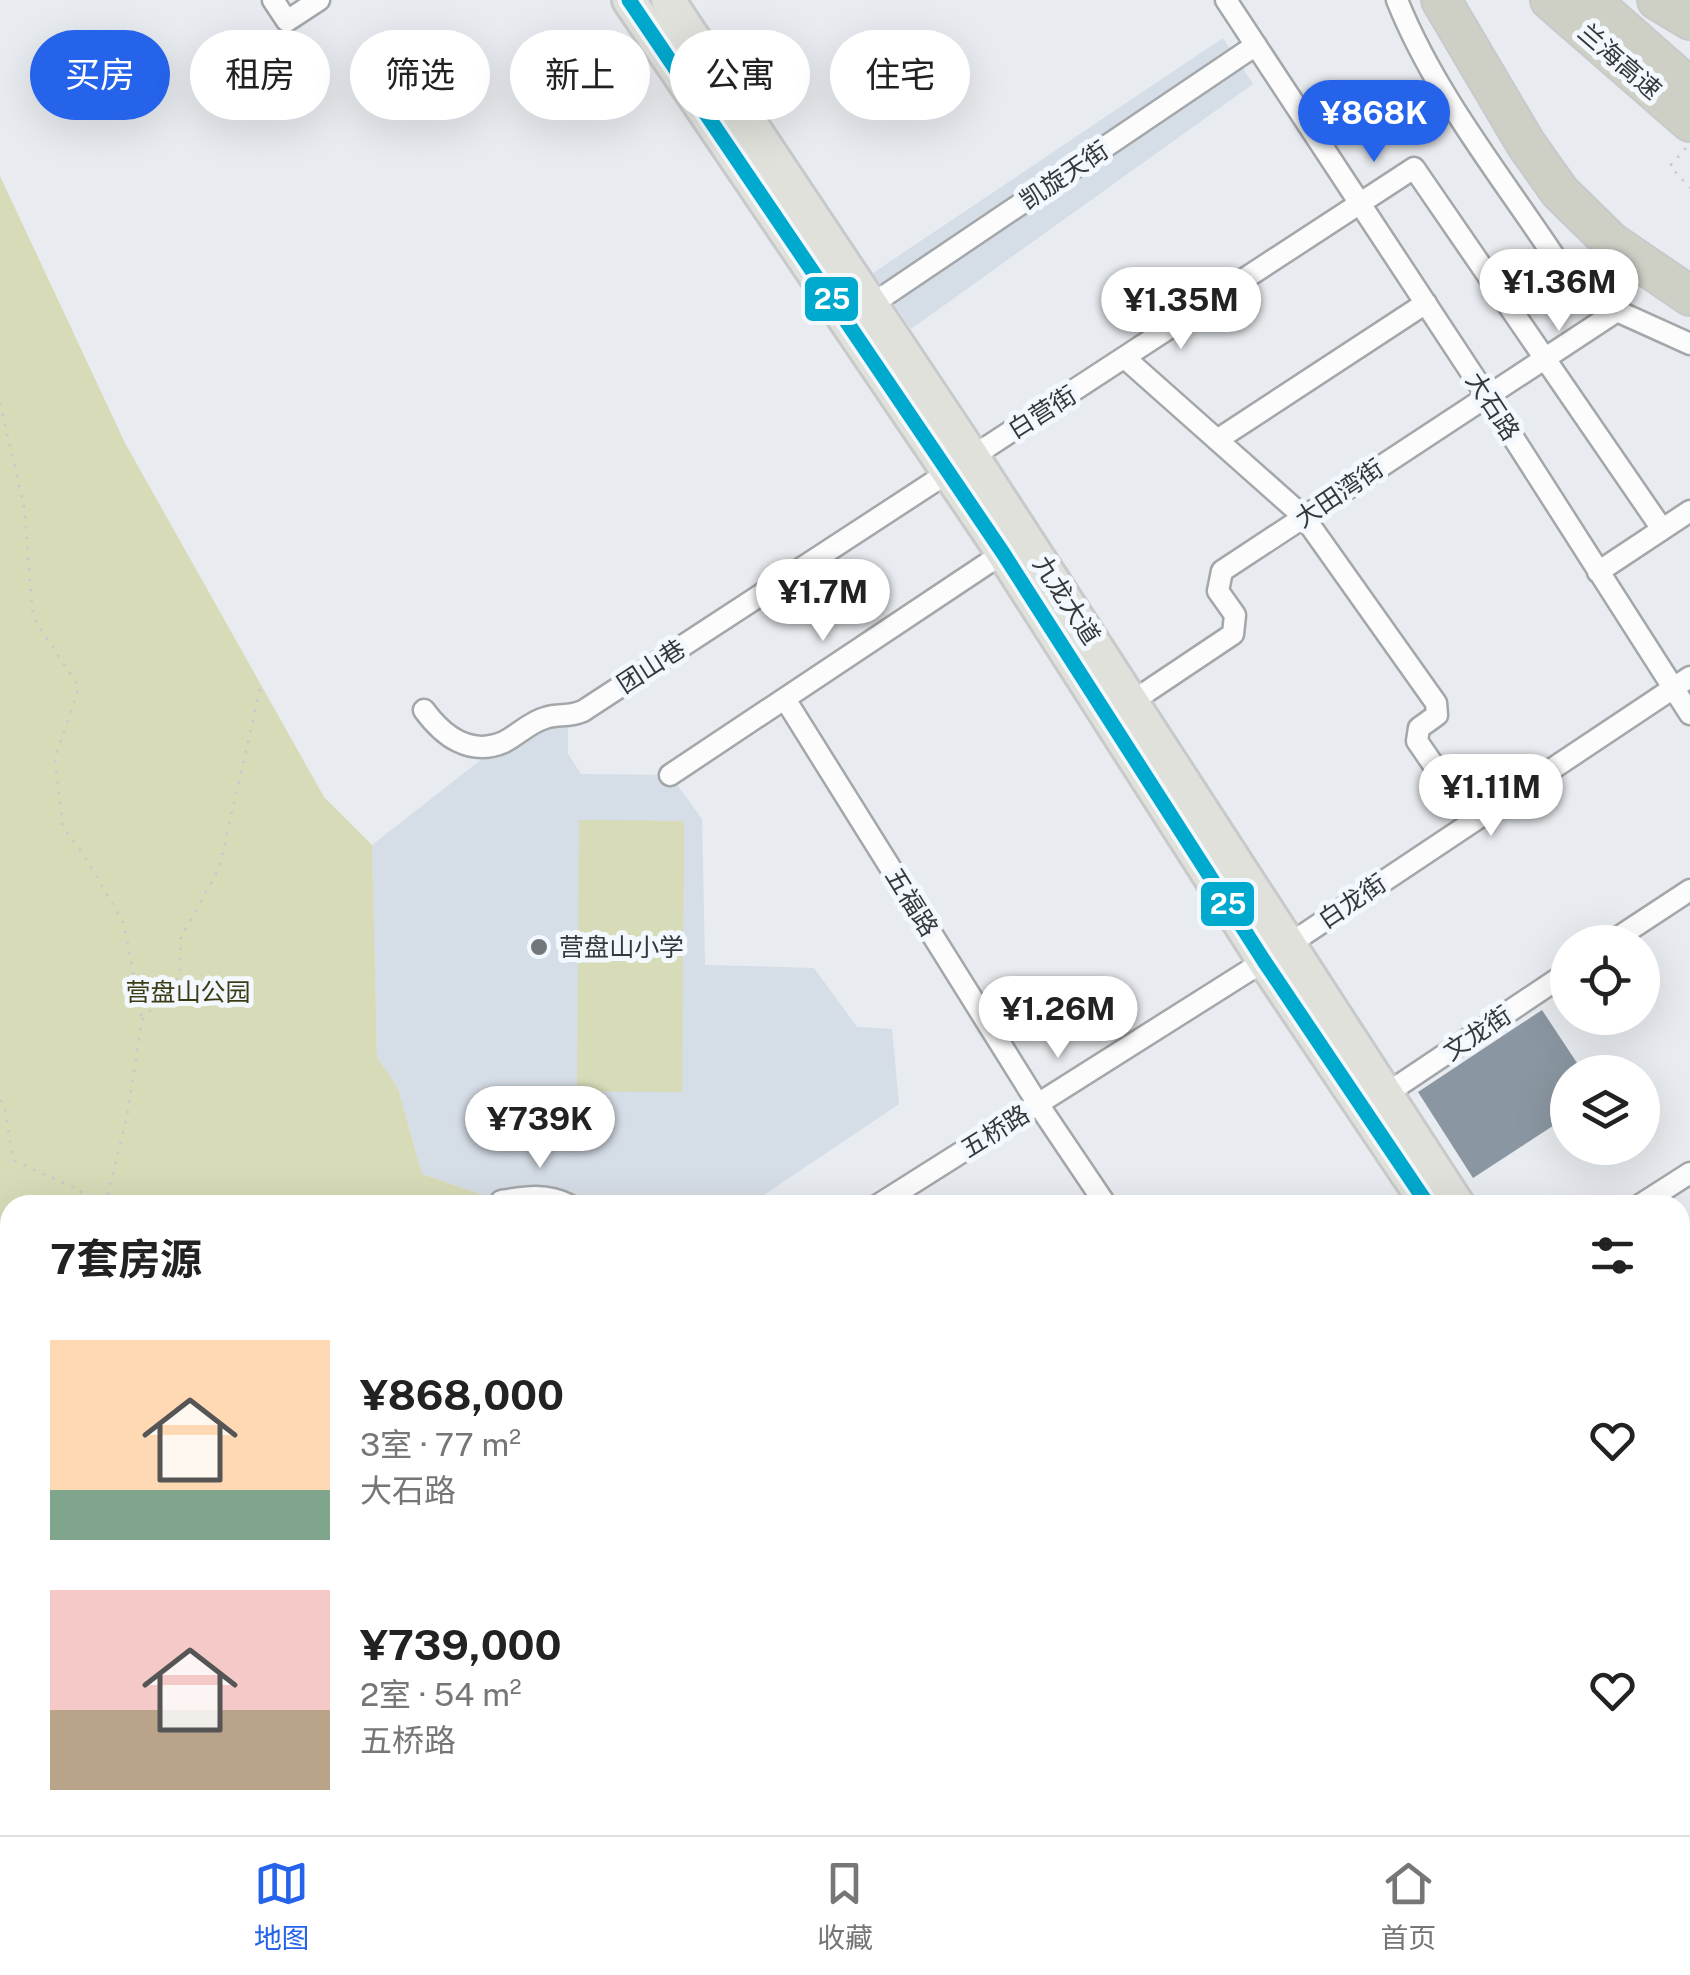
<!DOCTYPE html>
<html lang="zh">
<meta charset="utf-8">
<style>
:root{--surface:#fff;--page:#f2f2f2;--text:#222;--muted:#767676;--line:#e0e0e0;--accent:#2563eb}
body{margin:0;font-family:"Public Sans","Noto Sans SC",sans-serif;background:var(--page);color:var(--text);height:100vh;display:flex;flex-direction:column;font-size:38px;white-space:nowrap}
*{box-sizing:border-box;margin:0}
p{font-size:32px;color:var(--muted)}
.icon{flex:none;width:55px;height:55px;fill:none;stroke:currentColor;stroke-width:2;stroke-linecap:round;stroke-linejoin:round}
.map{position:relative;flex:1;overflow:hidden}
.sheet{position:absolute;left:0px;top:1195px;width:1690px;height:640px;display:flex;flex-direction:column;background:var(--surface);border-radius:30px 30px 0 0;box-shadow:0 10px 40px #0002}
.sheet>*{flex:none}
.banner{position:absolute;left:30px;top:30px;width:1000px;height:90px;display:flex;gap:20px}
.fabs{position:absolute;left:1550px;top:925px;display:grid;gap:20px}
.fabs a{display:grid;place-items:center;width:110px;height:110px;border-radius:50%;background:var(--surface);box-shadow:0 10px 40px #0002;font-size:50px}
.price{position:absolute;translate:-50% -85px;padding:0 22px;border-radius:35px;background:#fff;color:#222;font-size:32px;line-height:65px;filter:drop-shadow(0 2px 5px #0008)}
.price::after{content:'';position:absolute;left:50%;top:60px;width:30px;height:22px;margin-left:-15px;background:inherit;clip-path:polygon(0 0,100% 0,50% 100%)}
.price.current{background:var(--accent);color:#fff}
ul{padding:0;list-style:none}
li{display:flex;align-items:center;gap:30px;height:250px;padding:0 50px}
li span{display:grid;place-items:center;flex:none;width:280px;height:200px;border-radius:0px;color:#555}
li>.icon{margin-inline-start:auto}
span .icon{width:120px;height:120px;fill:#fffc;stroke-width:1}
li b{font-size:42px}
h2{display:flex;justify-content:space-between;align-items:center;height:120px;padding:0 50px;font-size:42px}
.tag{padding:0 35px;border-radius:45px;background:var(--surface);box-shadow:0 10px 40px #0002;font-size:35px;line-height:90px}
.tag.current{background:var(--accent);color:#fff}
.menu{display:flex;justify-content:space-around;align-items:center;height:140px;border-top:2px solid var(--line);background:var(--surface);font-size:28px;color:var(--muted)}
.menu a{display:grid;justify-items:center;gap:5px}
.menu .current{color:var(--accent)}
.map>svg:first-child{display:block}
.built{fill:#d5dde6}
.green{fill:#d8dbb7}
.building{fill:#8a96a1}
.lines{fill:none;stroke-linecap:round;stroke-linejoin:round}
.street-casing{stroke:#a4a7a9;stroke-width:25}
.primary-casing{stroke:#c7c9cb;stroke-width:38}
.highway-casing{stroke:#c7c9cb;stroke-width:42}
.path{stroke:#c7c9cb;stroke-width:2.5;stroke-dasharray:2.5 8;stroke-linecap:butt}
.street{stroke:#fcfcfd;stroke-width:20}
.primary{stroke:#e0e1db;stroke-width:32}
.highway{stroke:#cecfc5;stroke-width:38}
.bus-1-casing{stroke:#f3f8fe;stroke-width:22}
.bus-1{stroke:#00a9ce;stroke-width:15}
.poi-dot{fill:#74777a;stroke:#f3f8fe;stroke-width:4}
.labels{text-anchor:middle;stroke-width:10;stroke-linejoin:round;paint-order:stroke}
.street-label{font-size:25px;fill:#36393b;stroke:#f3f8fe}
.poi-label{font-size:25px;fill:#36393b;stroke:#f3f8fe;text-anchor:start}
.park-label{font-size:25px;fill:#3b3c13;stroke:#f3f8fe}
.line-badge{stroke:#f3f8fe;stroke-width:4}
.badge-label{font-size:28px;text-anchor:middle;font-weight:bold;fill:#fff}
</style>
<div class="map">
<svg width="1690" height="1835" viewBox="0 0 1690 1835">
<rect width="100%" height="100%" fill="#e8ebef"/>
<!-- built -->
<path class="built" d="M1223 38 1253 84 911 329 873 273Z
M568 718V754L581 774 670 775 702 819 705 965 814 968 857 1027 892 1029 899 1104 749 1205H661L654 1195 638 1205 501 1201 422 1174 398 1088 377 1057 372 845 505 741Z
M1690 1722V1835H1527L1538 1825H1680V1729Z"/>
<!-- green -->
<path class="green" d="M0 176 125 443 324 797 372 845 377 1057 398 1088 422 1174 501 1201 493 1205H10V1825H563L560 1835H0Z
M579 820 684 821 682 1092 577 1091Z"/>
<!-- building -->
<path class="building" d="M1542 1010 1583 1072H1568V1116L1473 1178 1418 1092Z"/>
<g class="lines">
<!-- street casing -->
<g class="street-casing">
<path id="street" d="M273 0 287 21 319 0
M1226 0 1486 395 1690 714
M1397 0C1434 93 1501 176 1556 259L1576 280 1617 311 1690 344
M871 305 1256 45
M1126 359 1304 517 1436 703 1437 715 1419 728 1417 741 1472 821
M1217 440 1426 303
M1598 572 1690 511
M785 699 1038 1104 1106 1205
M1133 701 1233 634 1235 615 1218 591 1222 571 1617 311
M424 710C443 736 470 757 504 742 518 735 530 722 545 718 560 713 567 718 583 711L1414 168 1662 529
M670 775 1003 553
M1611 942 1690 890
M1386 1094 1568 972
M501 1201C525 1197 546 1193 569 1205
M878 1205 1264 961 1690 677
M1640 1205 1690 1173
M0 1320 10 1315
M1680 1706 1690 1699
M878 1825V1835
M1248 1825V1835
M1503 1835 1513 1825"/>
</g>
<!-- primary casing -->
<g class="primary-casing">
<path id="primary" d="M629 0 1003 553 1264 961 1428 1205
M668 0 972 456 1458 1205
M1680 1548 1690 1563
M1680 1595 1690 1610"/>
</g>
<!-- highway casing -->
<g class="highway-casing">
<path id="highway" d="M1441 0 1526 144 1560 192 1611 242 1690 296
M1550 0 1690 122
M1590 0 1681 80
M1657 0 1690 20"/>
</g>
<!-- path -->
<path class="path" d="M1686 148 1670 166 1690 188
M0 403 24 507 33 617 79 687 55 759 63 827 87 860 124 924 142 1020
M0 1100 5 1109 13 1160 81 1191 76 1205
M105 1205 127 1117 142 1020 180 976 181 937 219 869 261 685"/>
<!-- street -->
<use href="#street" class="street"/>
<!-- primary -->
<use href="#primary" class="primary"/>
<!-- highway -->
<use href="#highway" class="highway"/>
<!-- bus-1 casing -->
<g class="bus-1-casing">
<path id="bus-1" d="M629 0 1003 553 1264 961 1428 1205"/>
</g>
<!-- bus-1 -->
<use href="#bus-1" class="bus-1"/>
</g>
<!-- markers -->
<circle class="poi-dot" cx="539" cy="947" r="10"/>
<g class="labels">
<!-- street labels -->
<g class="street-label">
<text transform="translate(1620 61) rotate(41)" y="9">兰海高速</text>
<text transform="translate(1064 175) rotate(-34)" y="9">凯旋天街</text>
<text transform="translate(1493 406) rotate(57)" y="9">大石路</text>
<text transform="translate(1042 412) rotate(-32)" y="9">白营街</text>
<text transform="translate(1339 493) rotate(-34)" y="9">大田湾街</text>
<text transform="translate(1067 600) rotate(57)" y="9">九龙大道</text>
<text transform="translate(651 666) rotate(-33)" y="9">团山巷</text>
<text transform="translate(1352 901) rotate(-34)" y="9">白龙街</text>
<text transform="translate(912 902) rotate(58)" y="9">五福路</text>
<text transform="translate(1477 1033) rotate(-34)" y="9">文龙街</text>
<text transform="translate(995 1131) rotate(-32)" y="9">五桥路</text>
</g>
<!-- poi labels -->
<g class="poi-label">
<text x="559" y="956">营盘山小学</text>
</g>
<!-- park labels -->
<g class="park-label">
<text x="188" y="1001">营盘山公园</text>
</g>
</g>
<g class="line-badge">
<rect x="803" y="275" width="57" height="48" rx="10" fill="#00a9ce"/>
<rect x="1199" y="880" width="57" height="48" rx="10" fill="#00a9ce"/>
</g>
<g class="badge-label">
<text x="832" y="309">25</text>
<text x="1228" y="914">25</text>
</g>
</svg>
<div class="fabs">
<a><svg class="icon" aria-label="locate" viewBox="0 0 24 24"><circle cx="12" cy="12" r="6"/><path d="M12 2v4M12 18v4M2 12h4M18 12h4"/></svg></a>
<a><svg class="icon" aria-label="layers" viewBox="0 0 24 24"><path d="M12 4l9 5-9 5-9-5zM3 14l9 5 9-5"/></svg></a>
</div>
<b class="price current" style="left:1374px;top:165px">¥868K</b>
<b class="price" style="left:1559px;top:334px">¥1.36M</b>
<b class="price" style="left:1181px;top:352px">¥1.35M</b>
<b class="price" style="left:823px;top:644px">¥1.7M</b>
<b class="price" style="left:1491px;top:839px">¥1.11M</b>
<b class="price" style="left:1058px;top:1061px">¥1.26M</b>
<b class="price" style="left:540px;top:1171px">¥739K</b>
<div class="banner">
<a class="tag current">买房</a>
<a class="tag">租房</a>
<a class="tag">筛选</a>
<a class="tag">新上</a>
<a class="tag">公寓</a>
<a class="tag">住宅</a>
</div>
<section class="sheet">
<h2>7套房源<svg class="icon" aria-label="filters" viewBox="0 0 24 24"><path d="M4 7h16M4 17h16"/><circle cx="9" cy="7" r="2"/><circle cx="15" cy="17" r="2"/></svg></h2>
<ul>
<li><span style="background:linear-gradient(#ffd9b3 75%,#7fa58c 0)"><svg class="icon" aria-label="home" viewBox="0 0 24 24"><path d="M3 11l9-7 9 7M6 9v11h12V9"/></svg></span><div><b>¥868,000</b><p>3室 · 77 m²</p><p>大石路</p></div><svg class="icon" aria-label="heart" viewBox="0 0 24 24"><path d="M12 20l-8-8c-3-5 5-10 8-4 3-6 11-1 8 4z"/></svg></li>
<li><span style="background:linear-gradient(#f6c9c9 60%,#b9a48a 0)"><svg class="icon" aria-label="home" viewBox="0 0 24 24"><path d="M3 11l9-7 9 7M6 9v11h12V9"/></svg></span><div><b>¥739,000</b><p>2室 · 54 m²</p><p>五桥路</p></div><svg class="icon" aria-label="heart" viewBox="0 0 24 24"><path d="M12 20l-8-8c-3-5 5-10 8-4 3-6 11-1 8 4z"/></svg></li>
</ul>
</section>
</div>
<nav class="menu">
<a class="current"><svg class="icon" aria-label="map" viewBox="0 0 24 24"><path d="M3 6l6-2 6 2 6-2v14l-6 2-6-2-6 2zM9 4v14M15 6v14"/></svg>地图</a>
<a><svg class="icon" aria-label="saved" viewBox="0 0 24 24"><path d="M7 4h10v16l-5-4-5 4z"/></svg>收藏</a>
<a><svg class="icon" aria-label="home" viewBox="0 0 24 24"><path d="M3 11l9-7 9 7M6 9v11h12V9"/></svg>首页</a>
</nav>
